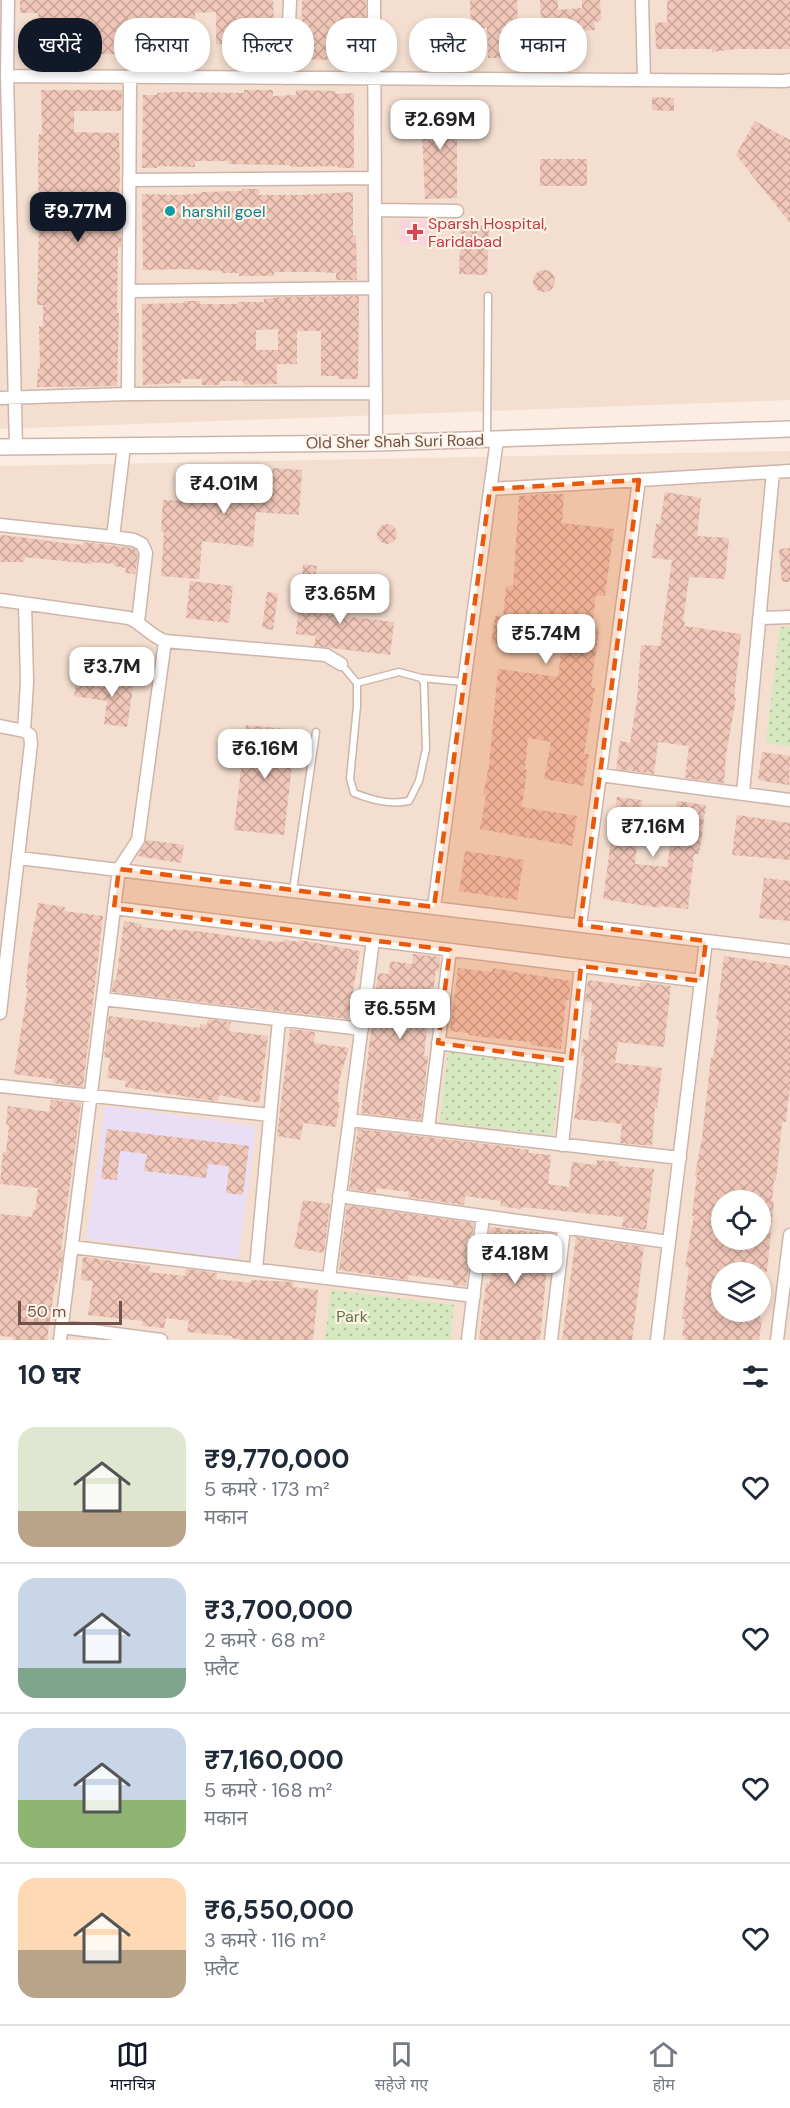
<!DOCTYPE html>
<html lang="hi">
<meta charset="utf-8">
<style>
:root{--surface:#fff;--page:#f2f2f3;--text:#1f2937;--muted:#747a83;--line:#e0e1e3;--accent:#111827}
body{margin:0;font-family:"DM Sans","Noto Sans Devanagari",sans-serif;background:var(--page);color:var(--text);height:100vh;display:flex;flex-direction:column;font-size:22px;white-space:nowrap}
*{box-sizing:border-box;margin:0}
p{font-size:20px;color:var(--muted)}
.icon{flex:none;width:33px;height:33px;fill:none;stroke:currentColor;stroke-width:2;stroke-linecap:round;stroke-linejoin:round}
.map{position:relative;height:1340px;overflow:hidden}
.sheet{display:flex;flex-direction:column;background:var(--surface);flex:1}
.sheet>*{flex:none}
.guide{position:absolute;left:18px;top:18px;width:754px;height:54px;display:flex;gap:12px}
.controls{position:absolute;left:711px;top:1190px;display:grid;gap:12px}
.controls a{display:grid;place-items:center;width:60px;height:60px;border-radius:50%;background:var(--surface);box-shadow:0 3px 9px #0003;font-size:30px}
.scale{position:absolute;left:18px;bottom:15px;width:104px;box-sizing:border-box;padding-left:6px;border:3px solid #715149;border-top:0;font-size:16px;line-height:21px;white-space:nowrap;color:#715149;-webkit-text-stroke:4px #fff2e6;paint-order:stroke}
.price{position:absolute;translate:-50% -51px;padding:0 14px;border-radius:12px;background:#fff;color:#222;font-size:20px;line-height:39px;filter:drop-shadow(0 2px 3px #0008)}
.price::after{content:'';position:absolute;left:50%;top:36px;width:18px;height:14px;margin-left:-9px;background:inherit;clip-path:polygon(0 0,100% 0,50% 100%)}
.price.selected{background:var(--accent);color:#fff}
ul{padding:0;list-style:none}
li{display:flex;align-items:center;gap:18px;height:150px;padding:0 18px}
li+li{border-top:2px solid var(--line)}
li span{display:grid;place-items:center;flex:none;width:168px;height:120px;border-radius:18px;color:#555}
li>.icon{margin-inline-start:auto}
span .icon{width:72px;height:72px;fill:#fffc;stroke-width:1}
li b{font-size:26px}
h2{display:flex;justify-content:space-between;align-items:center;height:72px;padding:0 18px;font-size:26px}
.pill{padding:0 21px;border-radius:24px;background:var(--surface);box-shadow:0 3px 9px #0003;font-size:21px;line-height:54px}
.pill.selected{background:var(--accent);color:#fff}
.tab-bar{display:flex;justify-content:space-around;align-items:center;height:84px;border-top:2px solid var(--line);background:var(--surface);font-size:16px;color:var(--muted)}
.tab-bar a{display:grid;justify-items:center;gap:3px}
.tab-bar .selected{color:var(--accent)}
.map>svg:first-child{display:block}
.residential{fill:#f3decf;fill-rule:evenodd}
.education{fill:#eadef7}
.medical{fill:#f9d4de}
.green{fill:url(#green-dots)}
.building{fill:url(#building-cross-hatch);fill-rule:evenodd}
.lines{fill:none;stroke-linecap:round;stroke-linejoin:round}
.service-casing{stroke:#ceb5ab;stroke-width:9}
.minor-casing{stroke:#ceb5ab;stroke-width:15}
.tertiary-casing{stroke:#ceb5ab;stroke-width:18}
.service{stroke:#fff;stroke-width:6}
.minor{stroke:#fff;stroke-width:12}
.tertiary{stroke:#fff;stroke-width:15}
.marked{fill:#e8590c;fill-opacity:0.2;stroke:#e8590c;stroke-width:4.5;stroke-dasharray:12 8;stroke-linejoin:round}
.culture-dot{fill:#0f9aa8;stroke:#fff2e6;stroke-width:2}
.health-dot{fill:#e0444e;stroke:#fff2e6;stroke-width:2}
.labels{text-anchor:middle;stroke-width:4.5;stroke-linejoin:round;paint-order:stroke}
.culture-label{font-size:16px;fill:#0d838f;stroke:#fff2e6;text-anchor:start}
.health-label{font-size:16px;fill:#be3a42;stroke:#fff2e6;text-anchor:start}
.street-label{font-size:16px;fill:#715149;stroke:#fff2e6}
.park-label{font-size:16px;fill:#597741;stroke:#fff2e6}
</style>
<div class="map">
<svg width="790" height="1340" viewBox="0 0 790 1340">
<defs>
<pattern id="green-dots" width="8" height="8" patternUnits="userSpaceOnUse" patternTransform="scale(1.5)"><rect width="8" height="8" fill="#d6e8c0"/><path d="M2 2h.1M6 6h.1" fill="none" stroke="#b2be9e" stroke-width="1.8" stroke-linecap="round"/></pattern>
<pattern id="building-cross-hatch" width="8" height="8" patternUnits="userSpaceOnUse" patternTransform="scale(1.5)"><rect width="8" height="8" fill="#f0c7b9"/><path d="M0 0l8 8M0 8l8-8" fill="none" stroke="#c7a498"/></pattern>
</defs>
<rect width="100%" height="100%" fill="#fbede1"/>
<!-- residential -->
<path class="residential" d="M0 0H790V400L0 429Z
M790 451V1340H0V466ZM722 1200H760V1239H722ZM722 1272H760V1311H722Z"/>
<!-- education -->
<path class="education" d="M105 1106 256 1126 238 1259 87 1239Z"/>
<!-- medical -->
<path class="medical" d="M399 220 430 221 429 244H399Z"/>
<!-- green -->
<path class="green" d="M780 627H790V746L766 743Z
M448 1051 561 1065 553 1135 440 1122Z
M331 1290 454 1305 450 1340H325Z"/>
<!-- building -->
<path class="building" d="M20 0H273L275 49H246V47H231V45L216 44V12L195 13V52L133 49V54H85V52H70V50L38 49V13H20Z
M302 0H366V61L301 59Z
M470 0H517L518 32H525V58H488L487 28H471Z
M540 0H558V10L582 8V0H600L601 21 594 22 595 30 546 33V19H541Z
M667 0H790V49H735L712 52V49H656L655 23 667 22Z
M41 90H122L121 111H74V132L119 133 120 171 118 226H121V247H118L117 313H119L117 386 37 387 38 369H40L39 326H43V305H37L39 227 38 154 39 134H42Z
M244 90H273V96L296 95V90L336 91V94L354 93V168H338V166L291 167 290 165 228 164V161H195V167L157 166V168H142L143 95H157V93L173 92 244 93Z
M652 97 674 98V111L652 110Z
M457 104V198L425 199 421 106Z
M755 121 790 140V223L736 155Z
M540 159H587V186H540Z
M242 189H259V195H300L353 192V236H356L357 280H336V273L316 272H274V276H239V273H222V271L184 269 143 270 142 194 181 195 202 193V192L242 191Z
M461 225 489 226 487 275 459 274Z
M533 281a11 11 0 1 1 22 0a11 11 0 1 1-22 0Z
M359 296 358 379H338V376H321V331H297V364H277V384L243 385V381H220V385H202V379H181V383L143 385 142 304 184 303V301H200V304H238V302H264V299L282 297ZM278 329V350H256V330Z
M214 468 272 474 273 468 302 470 299 515 256 512 253 547 202 541 199 579 161 576 164 532 161 531 163 500 211 502Z
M665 492 701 498 697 536 729 538 725 579 689 577 683 621H685L684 626 741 634 734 697 736 698 726 755 724 783 685 778 689 746 658 742 654 774 616 769 620 741 630 743 637 700 641 645 660 646 672 560 652 558 656 524H660Z
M543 494H564L562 523 614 529 605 596 596 595 592 628 599 629 591 687 595 688 584 754H589L583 786 544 779 551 742 528 738 525 769 527 770 522 807 577 816 572 846 480 829 486 795H483L489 765 498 669 558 677 561 653 491 643 495 616 503 617 506 586H513L519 496Z
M377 534a10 10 0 1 1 20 0a10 10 0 1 1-20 0Z
M2 535 72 544 83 545V542L132 548 136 550 138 554 135 574 125 573 126 568 114 566V564L92 562 91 564 25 557 24 562H0V536Z
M790 548V582H782L779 549Z
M303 564 317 566 309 612 394 622 390 655 314 646 316 636 296 634Z
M190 581 233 586 229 623 186 618Z
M267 592 278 594 273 630 262 628Z
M82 650 104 652 103 664 81 661Z
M112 673 135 676 127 727 104 724 107 701 74 696 76 684 111 688Z
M246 725 296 730 284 835 234 830Z
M762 752 790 756 789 785 758 780Z
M617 797 642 800 635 864 667 867 677 801 706 805 699 854H694L688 909 660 906V908L603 899Z
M737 815 790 823V860L732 855Z
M146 840 184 845 181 863 137 856Z
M465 851 524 860 517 900 459 891Z
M764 878 790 881V921L759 918Z
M38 903 65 907 64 911 103 916 83 1087 53 1083V1079L14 1074 28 988H26L27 973 30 946Z
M124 921 142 924 141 927 173 931V929L204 932 266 941 283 942 284 940 299 942 300 940 360 951 348 1019 112 992 113 980H116Z
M413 954 440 957 439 972 436 971 425 1045 424 1056H428L421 1120 361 1113 378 973 389 974 390 961 412 964Z
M724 956 790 966V1086L786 1122H782L776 1180H774L772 1201H774L767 1272H720L716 1305 717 1311H760V1318L762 1319 759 1340H684L685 1336H682L685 1319H682L689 1267H685L694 1216H692L697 1175H695L702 1138 711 1057H713L719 1020 716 1019ZM722 1200H760V1239H722Z
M458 968 492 972V968L571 981 569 1000H566L561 1049 531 1045V1042L482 1037 469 1035V1033L450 1031Z
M588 980 640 987V982L671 986 664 1047 618 1042 615 1063 662 1068 657 1108 655 1107 652 1146 620 1143 622 1124 574 1119 581 1083 584 1056H581L583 1039 588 1040 592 1003 585 1002Z
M109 1016 200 1028V1024L207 1025 208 1019 231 1022 229 1031 268 1036 259 1103 219 1095 218 1101H214L125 1087 126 1081 107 1078 110 1058 104 1057Z
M290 1029 315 1032 314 1043 349 1048 340 1077 337 1102H340L336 1127 303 1123 300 1140 277 1136Z
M51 1100 81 1103 61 1250 63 1251 61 1269 59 1268 57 1284H55L47 1340H13L14 1337 0 1336V1214L32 1217 33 1210 35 1211 38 1188 0 1184 3 1152H6L9 1125 6 1124 8 1106 49 1112Z
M107 1129 249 1146 243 1195 226 1193 229 1166 208 1164 206 1178 144 1171 147 1154 120 1151 117 1180 101 1179Z
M358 1129 502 1146 529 1150 528 1153 551 1155 548 1184 569 1187 572 1162 596 1165 597 1160 619 1162V1166L654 1169 646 1230 622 1227 624 1217 521 1207V1209L500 1206 501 1201 465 1196 464 1205 408 1197 409 1192 376 1188V1193L349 1189Z
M303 1200 330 1204 324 1253 294 1248Z
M347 1205 474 1223 466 1286 453 1285V1281L409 1275 408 1280 339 1270Z
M490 1227 554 1234 552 1253H548L540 1340H479L486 1283H490L492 1261H486Z
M576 1237 644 1247 632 1340H562Z
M83 1257 150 1266 149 1272 185 1276 186 1269 217 1273 216 1279 251 1283V1280L294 1282 293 1287 318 1290 313 1340H245L232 1338V1336L187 1332 189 1321 166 1318 164 1328 142 1326 143 1321 88 1315 93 1281 81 1280Z"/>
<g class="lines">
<!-- service casing -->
<g class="service-casing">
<path id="service" d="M487 439 488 296
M341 664 357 683V706L350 779 354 793C372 800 390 805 409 801L419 781 426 749 424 683 421 678 399 672 357 683
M421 678 464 682
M293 890 316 732"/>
</g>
<!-- minor casing -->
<g class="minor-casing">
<path id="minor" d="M8 0 7 76 16 447
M374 0 376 443
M642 0 644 80
M7 76 785 81 790 80
M287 78 290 0
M129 180 374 178
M375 210 457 211
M129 291 375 288
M128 394 130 77
M0 398 128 394 376 393
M490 489 790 471
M0 525 113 537 134 540 142 544 146 553 138 622
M113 537 124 446
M0 600 129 618C143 624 150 636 165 641L326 655 341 664
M759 618 790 617
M0 726 24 731 30 735 31 744 0 1013
M24 731 27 682 25 604
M600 775 790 800
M743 793 773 472
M19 858 790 951
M434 907 497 439
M114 908 701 981
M580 925 639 480
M103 999 362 1029
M438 1043 571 1061
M0 1086 270 1115
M350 1120 680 1158
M428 1129 450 950
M562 1145 581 966
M339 1196 669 1242
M72 1247 474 1296
M256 1269 279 1020
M329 1278 373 940
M62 1327 161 1340
M60 1340 119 869 138 840 165 641
M468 1340 483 1216
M551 1340 564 1228
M657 1340 706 941
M777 1340 790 1235"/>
</g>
<!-- tertiary casing -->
<g class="tertiary-casing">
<path id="tertiary" d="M0 447 376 443 790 429"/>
</g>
<!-- service -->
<use href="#service" class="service"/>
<!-- minor -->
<use href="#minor" class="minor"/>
<!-- tertiary -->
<use href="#tertiary" class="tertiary"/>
</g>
<!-- marked area -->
<path class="marked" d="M639 480 580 925 706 941 701 981 581 966 571 1061 438 1043 450 950 114 908 119 869 434 907 490 489Z"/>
<!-- markers -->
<circle class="culture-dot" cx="170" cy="211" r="6"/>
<path class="health-dot" d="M412 223h6v6h6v6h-6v6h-6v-6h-6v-6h6z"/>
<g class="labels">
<!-- culture labels -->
<g class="culture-label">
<text x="182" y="217">harshil goel</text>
</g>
<!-- health labels -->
<g class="health-label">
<text x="428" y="229">Sparsh Hospital,<tspan x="428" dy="18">Faridabad</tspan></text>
</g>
<!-- street labels -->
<g class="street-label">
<text transform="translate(395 441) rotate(-1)" y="6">Old Sher Shah Suri Road</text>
</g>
<!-- park labels -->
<g class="park-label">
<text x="352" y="1322">Park</text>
</g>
</g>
</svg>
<div class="controls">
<a><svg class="icon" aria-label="locate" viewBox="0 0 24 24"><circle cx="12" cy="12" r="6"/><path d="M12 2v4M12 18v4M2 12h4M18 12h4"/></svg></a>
<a><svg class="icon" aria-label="layers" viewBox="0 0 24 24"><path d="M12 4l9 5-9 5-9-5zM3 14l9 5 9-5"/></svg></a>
</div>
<div class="scale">50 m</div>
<b class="price" style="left:440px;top:151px">₹2.69M</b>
<b class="price selected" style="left:78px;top:243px">₹9.77M</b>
<b class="price" style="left:224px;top:515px">₹4.01M</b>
<b class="price" style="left:340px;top:625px">₹3.65M</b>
<b class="price" style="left:546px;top:665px">₹5.74M</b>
<b class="price" style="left:112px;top:698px">₹3.7M</b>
<b class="price" style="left:265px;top:780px">₹6.16M</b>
<b class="price" style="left:653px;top:858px">₹7.16M</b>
<b class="price" style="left:400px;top:1040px">₹6.55M</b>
<b class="price" style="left:515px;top:1285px">₹4.18M</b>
<div class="guide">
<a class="pill selected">खरीदें</a>
<a class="pill">किराया</a>
<a class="pill">फ़िल्टर</a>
<a class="pill">नया</a>
<a class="pill">फ़्लैट</a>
<a class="pill">मकान</a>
</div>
</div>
<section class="sheet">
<h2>10 घर<svg class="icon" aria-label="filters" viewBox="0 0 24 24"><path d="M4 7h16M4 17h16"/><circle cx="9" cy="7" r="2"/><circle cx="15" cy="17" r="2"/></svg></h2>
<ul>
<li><span style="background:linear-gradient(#dfe7d0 70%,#b9a48a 0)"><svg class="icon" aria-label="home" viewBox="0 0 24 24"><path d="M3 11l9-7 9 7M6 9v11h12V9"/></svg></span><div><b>₹9,770,000</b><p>5 कमरे · 173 m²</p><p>मकान</p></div><svg class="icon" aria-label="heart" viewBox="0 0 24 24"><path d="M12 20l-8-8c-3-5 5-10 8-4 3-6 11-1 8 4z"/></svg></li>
<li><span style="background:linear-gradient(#c9d6e8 75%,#7fa58c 0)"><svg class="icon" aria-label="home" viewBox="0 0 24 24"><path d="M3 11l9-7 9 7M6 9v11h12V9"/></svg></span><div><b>₹3,700,000</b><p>2 कमरे · 68 m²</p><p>फ़्लैट</p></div><svg class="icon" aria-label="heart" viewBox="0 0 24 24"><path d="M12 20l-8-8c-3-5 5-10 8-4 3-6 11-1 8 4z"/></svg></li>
<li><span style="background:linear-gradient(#c9d6e8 60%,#8fb573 0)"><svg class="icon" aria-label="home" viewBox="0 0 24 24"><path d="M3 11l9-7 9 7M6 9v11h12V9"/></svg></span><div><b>₹7,160,000</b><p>5 कमरे · 168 m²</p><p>मकान</p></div><svg class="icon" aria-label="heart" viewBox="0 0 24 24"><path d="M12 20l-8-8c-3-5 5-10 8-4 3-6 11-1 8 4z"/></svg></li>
<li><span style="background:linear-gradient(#ffd9b3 60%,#b9a48a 0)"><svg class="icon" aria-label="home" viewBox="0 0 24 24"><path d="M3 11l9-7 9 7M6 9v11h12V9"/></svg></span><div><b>₹6,550,000</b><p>3 कमरे · 116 m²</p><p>फ़्लैट</p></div><svg class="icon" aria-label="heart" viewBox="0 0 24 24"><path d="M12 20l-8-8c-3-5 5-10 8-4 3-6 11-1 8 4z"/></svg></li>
</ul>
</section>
<nav class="tab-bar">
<a class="selected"><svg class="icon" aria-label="map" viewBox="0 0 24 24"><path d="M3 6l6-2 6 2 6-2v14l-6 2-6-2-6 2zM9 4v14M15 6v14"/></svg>मानचित्र</a>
<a><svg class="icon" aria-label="saved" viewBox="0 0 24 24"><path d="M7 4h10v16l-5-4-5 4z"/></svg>सहेजे गए</a>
<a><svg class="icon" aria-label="home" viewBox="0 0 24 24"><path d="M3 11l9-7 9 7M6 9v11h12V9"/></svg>होम</a>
</nav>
